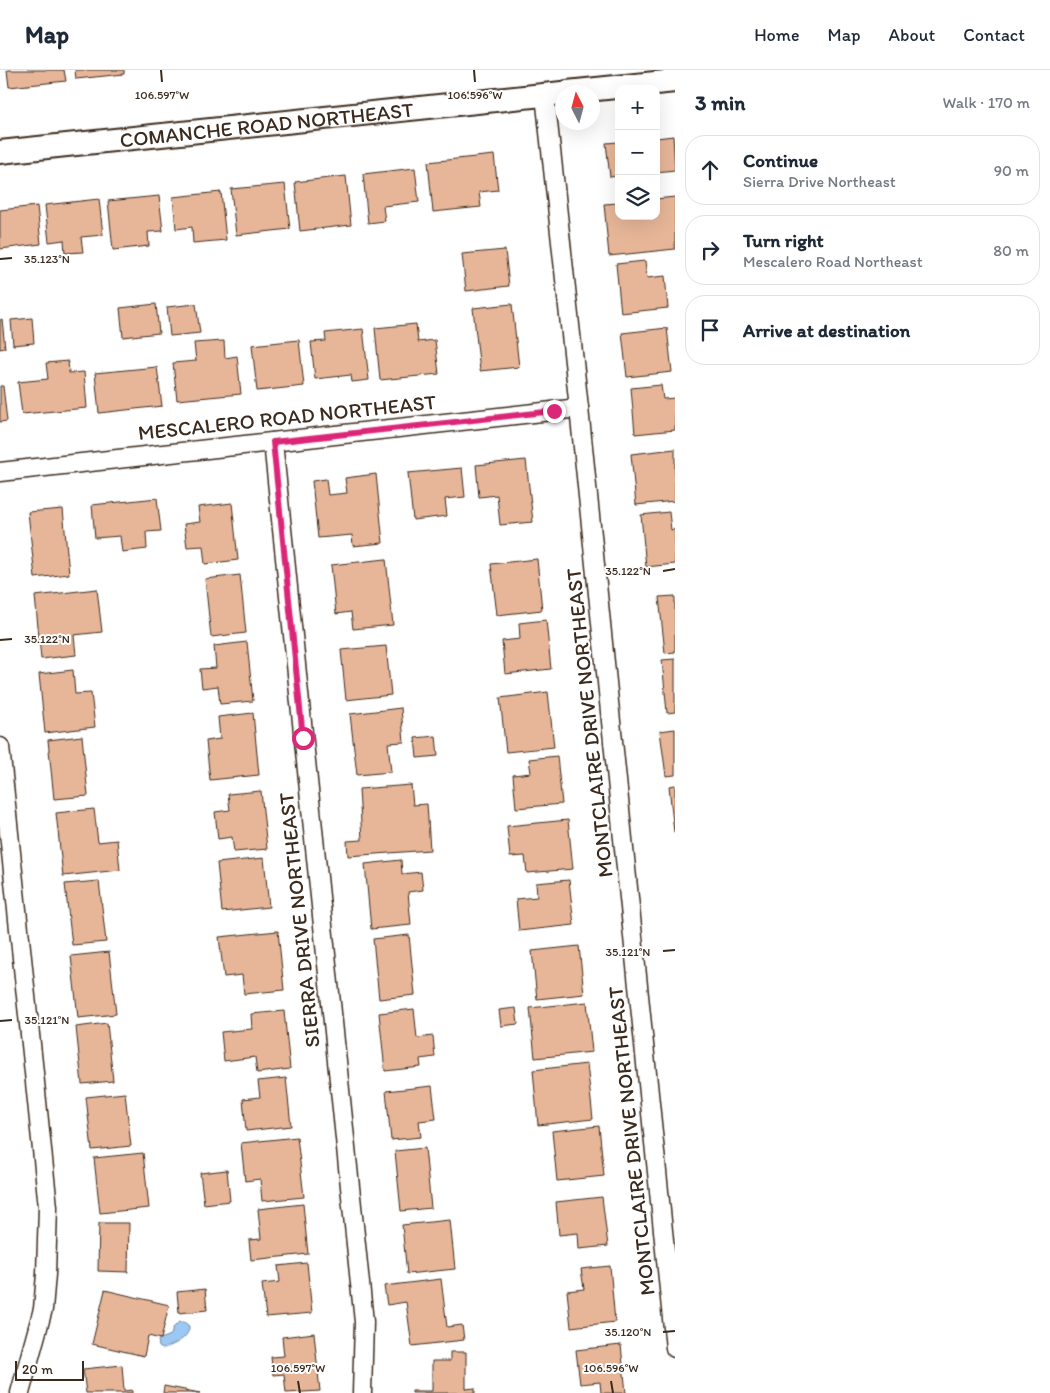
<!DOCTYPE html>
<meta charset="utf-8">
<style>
body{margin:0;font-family:Itim,sans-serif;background:#f6f6f7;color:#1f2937}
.controls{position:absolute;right:15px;top:15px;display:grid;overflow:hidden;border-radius:10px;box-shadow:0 5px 20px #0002}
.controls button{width:45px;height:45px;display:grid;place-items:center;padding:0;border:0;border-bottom:1px solid #e0e1e3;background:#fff;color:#1f2937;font:25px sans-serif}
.compass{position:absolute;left:555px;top:15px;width:45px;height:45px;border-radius:50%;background:#fff;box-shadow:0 5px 20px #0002;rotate:354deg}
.scale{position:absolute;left:15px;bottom:12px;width:69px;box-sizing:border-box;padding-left:5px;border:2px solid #3b2a1e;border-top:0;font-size:14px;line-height:18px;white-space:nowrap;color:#3b2a1e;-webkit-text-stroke:4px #fff;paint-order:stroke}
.stop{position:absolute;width:15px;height:15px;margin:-11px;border:4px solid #db2777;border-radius:50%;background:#fff}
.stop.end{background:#db2777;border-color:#fff;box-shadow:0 1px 5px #0008}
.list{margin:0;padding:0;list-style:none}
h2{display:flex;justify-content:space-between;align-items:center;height:65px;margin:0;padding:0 20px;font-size:21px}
h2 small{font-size:16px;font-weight:400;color:#747a83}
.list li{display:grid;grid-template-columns:32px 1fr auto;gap:15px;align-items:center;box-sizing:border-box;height:70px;margin:0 10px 10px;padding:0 10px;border:1px solid #e0e1e3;border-radius:20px}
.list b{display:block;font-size:19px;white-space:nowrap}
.list p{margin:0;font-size:16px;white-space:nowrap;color:#747a83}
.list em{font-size:16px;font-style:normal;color:#747a83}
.icon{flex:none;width:28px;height:28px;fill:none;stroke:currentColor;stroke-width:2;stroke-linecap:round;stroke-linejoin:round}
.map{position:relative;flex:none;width:675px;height:1323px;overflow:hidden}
header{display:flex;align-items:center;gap:30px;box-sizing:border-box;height:70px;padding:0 25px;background:#fff;border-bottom:1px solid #e0e1e3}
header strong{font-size:24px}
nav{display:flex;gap:28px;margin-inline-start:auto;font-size:18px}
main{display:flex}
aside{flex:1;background:#fff}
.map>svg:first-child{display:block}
.water{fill:#9bc8f5;stroke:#75899f}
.building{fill:#e7b698;stroke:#3b2a1e}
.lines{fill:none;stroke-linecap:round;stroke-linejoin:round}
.minor-casing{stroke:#3b2a1e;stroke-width:21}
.tertiary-casing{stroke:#3b2a1e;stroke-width:26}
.minor{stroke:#fff;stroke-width:18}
.tertiary{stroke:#fff;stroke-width:22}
.route{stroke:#db2777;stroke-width:6}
.ticks{fill:none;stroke:#3b2a1e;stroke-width:2}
.labels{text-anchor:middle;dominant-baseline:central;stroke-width:4;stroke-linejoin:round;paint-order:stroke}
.street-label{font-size:21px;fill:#3b2a1e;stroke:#fff}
.ticks-label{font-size:12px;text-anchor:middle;fill:#3b2a1e;stroke:#fff;stroke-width:4;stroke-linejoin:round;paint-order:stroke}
</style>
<header>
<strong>Map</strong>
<nav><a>Home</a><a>Map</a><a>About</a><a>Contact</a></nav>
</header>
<main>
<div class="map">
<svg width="675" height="1323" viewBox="0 0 675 1323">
<rect width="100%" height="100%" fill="#fff"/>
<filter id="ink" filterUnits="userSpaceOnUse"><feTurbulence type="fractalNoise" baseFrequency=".02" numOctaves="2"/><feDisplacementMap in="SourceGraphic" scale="10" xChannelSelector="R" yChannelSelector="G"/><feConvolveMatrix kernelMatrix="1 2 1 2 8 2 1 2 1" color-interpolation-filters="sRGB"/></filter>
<g filter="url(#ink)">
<path class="water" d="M179,1252h5l5,4c1,12 -16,19 -26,23l-4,-2 -1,-7 13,-5 2,-7z"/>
<g class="building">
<polygon points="7,0 64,0 66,11 9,17"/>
<polygon points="75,0 124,0 124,4 76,9"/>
<polygon points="673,66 675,100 656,102 656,68"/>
<polygon points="619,72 619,106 610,107 606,73"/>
<polygon points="494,85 498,120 479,122 481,137 433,142 428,92"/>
<polygon points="415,98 419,132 383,136 385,151 368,153 363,104"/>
<polygon points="346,106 351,155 300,161 295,112"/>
<polygon points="285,114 290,159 236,165 231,119"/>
<polygon points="221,122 226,170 193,173 192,157 176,159 173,127"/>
<polygon points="159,126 163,161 148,162 149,176 113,180 108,131"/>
<polygon points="675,127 675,179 609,186 604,134 619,133 619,146 656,146 656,129"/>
<polygon points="99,129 103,165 81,167 83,182 65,183 64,170 49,172 45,135"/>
<polygon points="37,136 41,174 0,179 0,140"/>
<polygon points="505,180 509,216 466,221 462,184"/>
<polygon points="645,191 647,208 665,206 668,238 621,243 616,194"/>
<polygon points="156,234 159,263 123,267 120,238"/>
<polygon points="196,234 200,263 170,266 167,237"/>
<polygon points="512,234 519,297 480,301 473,238"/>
<polygon points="32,248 34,273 13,275 11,250"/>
<polygon points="2,249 5,278 0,279 0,250"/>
<polygon points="416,254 418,272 435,270 439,304 380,310 375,258"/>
<polygon points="667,258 672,302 627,307 622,263"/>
<polygon points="363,259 369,310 352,312 351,305 315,309 311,272 326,271 325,263"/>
<polygon points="299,270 304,316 257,321 252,275"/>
<polygon points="224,271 225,288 237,286 241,324 177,330 173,293 196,291 194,273"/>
<polygon points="68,291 69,303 84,302 87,338 22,344 18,312 48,309 46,293"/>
<polygon points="157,297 162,336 99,343 95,303"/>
<polygon points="661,315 663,329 675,328 675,360 635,364 631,318"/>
<polygon points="0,316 3,316 7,351 0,352"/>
<polygon points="675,379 675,431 636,435 631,384"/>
<polygon points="526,390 533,452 500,455 497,425 479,427 476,395"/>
<polygon points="462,398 465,427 445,429 447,446 413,450 408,403"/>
<polygon points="376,404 383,473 353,476 352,465 318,468 312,411 326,409 328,425 347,423 345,408"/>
<polygon points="157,428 161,461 146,462 147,479 122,482 120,466 95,468 92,435"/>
<polygon points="232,433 238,490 205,494 203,476 187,477 184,454 200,452 198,437"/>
<polygon points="63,439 69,504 35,508 28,442"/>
<polygon points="669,442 671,460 675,459 675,494 646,497 641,445"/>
<polygon points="386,489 393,555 353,559 351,542 336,544 331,495"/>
<polygon points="537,489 542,540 497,545 491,494"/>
<polygon points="240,505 246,563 211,567 205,509"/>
<polygon points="97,519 102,562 74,565 76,585 41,589 35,526"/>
<polygon points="675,526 675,582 665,583 659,527"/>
<polygon points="546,550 551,599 505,604 502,571 520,569 519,553"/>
<polygon points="247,572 253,631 220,634 218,616 202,618 200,599 216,598 214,576"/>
<polygon points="386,576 391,625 346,630 341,580"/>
<polygon points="675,589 675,642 667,643 662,590"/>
<polygon points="73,600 75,624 91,623 95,657 45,663 39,604"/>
<polygon points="548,622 554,677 506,682 500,628"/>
<polygon points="401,638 404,672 388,673 391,702 357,705 350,644"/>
<polygon points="253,643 259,705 210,710 206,671 220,669 218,647"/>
<polygon points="675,659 675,705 666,706 660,661"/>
<polygon points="82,666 88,726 54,729 48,670"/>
<polygon points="436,666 438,686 417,688 415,668"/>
<polygon points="557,686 562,734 516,738 513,705 531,703 529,689"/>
<polygon points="411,715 413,735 427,734 430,780 348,786 347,771 362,770 359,719"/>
<polygon points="675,715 675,762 674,762 669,716"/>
<polygon points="261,721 267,779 234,782 232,767 218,769 215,742 230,740 228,724"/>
<polygon points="94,739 98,772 117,770 120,800 63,806 56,743"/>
<polygon points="568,750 573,799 527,803 525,786 510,787 507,756"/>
<polygon points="264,788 269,837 222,842 217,793"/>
<polygon points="401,790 402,804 421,802 423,820 408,822 411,855 371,859 365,794"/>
<polygon points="569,810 574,855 519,861 516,829 537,827 536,813"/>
<polygon points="99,811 106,872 72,875 65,814"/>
<polygon points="278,861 284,920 244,924 242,905 224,907 219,867"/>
<polygon points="409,865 415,925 379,929 373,869"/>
<polygon points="579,876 584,924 537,929 532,881"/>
<polygon points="109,882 116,944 78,948 71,886"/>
<polygon points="587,932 592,982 535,988 530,938"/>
<polygon points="516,938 518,954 501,956 499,940"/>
<polygon points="414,939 417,968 433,966 435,987 420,989 421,997 385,1001 379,943"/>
<polygon points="284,941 290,999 257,1003 255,987 224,991 221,962 252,959 251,944"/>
<polygon points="107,953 113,1011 82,1014 76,957"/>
<polygon points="587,994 593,1049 538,1055 533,1000"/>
<polygon points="286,1008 291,1056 246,1061 243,1029 260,1027 258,1011"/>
<polygon points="432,1016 436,1049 419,1051 421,1067 391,1070 386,1021"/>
<polygon points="125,1023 131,1076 92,1080 86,1027"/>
<polygon points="599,1056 604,1106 557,1111 552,1061"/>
<polygon points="297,1067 304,1127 262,1131 260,1109 245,1111 241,1073"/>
<polygon points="425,1078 431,1138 401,1141 395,1081"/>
<polygon points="143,1083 149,1138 100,1143 94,1088"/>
<polygon points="227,1100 230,1131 204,1134 200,1103"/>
<polygon points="602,1127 608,1176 579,1179 578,1163 559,1165 556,1132"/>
<polygon points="303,1134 308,1184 251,1190 249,1170 261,1169 258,1139"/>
<polygon points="450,1150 455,1199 407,1204 402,1155"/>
<polygon points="99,1153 129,1153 128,1202 98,1201"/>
<polygon points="307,1193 312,1243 266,1247 262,1214 280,1212 278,1196"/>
<polygon points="610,1196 615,1252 571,1257 567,1221 584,1219 581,1199"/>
<polygon points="441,1209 447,1257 462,1255 464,1270 412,1276 406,1232 387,1235 384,1216"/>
<polygon points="205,1219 207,1240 179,1243 177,1222"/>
<polygon points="105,1220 169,1235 161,1269 148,1266 144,1286 92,1274"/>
<polygon points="314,1263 320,1321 286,1323 284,1304 273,1305 271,1287 284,1286 282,1267"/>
<polygon points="621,1275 626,1323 601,1323 600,1312 580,1314 576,1280"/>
<polygon points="450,1282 466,1282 466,1319 475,1318 475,1323 412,1323 412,1321 432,1321 432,1291 450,1291"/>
<polygon points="122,1295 124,1321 132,1320 132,1323 86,1323 83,1299"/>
<polygon points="164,1316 200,1323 163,1323"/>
</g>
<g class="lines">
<defs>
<g id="minor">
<polyline points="545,25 579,338 675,1278"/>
<polyline points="273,372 364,1252 362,1323"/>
<polyline points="0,402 579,338"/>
<polyline points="0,677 48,1137 46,1204 43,1239 20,1323"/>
</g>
<g id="tertiary">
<polyline points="567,22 675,11"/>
<path id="s1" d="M0,82l562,-59"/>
</g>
</defs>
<use href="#minor" class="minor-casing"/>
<use href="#tertiary" class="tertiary-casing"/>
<use href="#minor" class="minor"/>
<use href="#tertiary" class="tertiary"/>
</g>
</g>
<g class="lines" filter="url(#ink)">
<polyline class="route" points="303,668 273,372 554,341"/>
</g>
<path class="ticks" d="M161,0l1,12M474,0l1,12M0,189l12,-1M663,501l12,-2M0,570l12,-1M663,881l12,-1M0,951l12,-1M663,1262l12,-1M298,1311l2,12M611,1311l2,12"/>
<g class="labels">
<g class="street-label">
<text stroke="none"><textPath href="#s1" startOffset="268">COMANCHE ROAD NORTHEAST</textPath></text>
<text transform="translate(287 347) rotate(-6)">MESCALERO ROAD NORTHEAST</text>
<text transform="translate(589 653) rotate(-96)">MONTCLAIRE DRIVE NORTHEAST</text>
<text transform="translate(299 850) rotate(-96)">SIERRA DRIVE NORTHEAST</text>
<text transform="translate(631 1071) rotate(-96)">MONTCLAIRE DRIVE NORTHEAST</text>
</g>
</g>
<g class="ticks-label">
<text x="162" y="29">106.597°W</text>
<text x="475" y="29">106.596°W</text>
<text x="47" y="193">35.123°N</text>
<text x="628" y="505">35.122°N</text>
<text x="47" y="573">35.122°N</text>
<text x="628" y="886">35.121°N</text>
<text x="47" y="954">35.121°N</text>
<text x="628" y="1266">35.120°N</text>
<text x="298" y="1302">106.597°W</text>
<text x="611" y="1302">106.596°W</text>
</g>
</svg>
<div class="controls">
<button>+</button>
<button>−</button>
<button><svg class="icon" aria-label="layers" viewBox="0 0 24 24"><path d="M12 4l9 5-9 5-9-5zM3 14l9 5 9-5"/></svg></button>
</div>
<svg class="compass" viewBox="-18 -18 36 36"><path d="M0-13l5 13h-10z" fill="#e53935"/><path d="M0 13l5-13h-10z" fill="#747a83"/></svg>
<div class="scale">20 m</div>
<div class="stop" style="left:303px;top:668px"></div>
<div class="stop end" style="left:554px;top:341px"></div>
</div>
<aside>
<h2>3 min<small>Walk · 170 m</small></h2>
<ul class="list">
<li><svg class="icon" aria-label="ahead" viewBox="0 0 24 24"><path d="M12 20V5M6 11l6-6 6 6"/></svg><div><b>Continue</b><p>Sierra Drive Northeast</p></div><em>90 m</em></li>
<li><svg class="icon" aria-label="right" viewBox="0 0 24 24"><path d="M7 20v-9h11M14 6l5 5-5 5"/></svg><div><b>Turn right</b><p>Mescalero Road Northeast</p></div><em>80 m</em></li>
<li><svg class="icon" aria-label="arrive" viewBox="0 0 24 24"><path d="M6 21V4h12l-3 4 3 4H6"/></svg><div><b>Arrive at destination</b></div></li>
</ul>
</aside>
</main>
